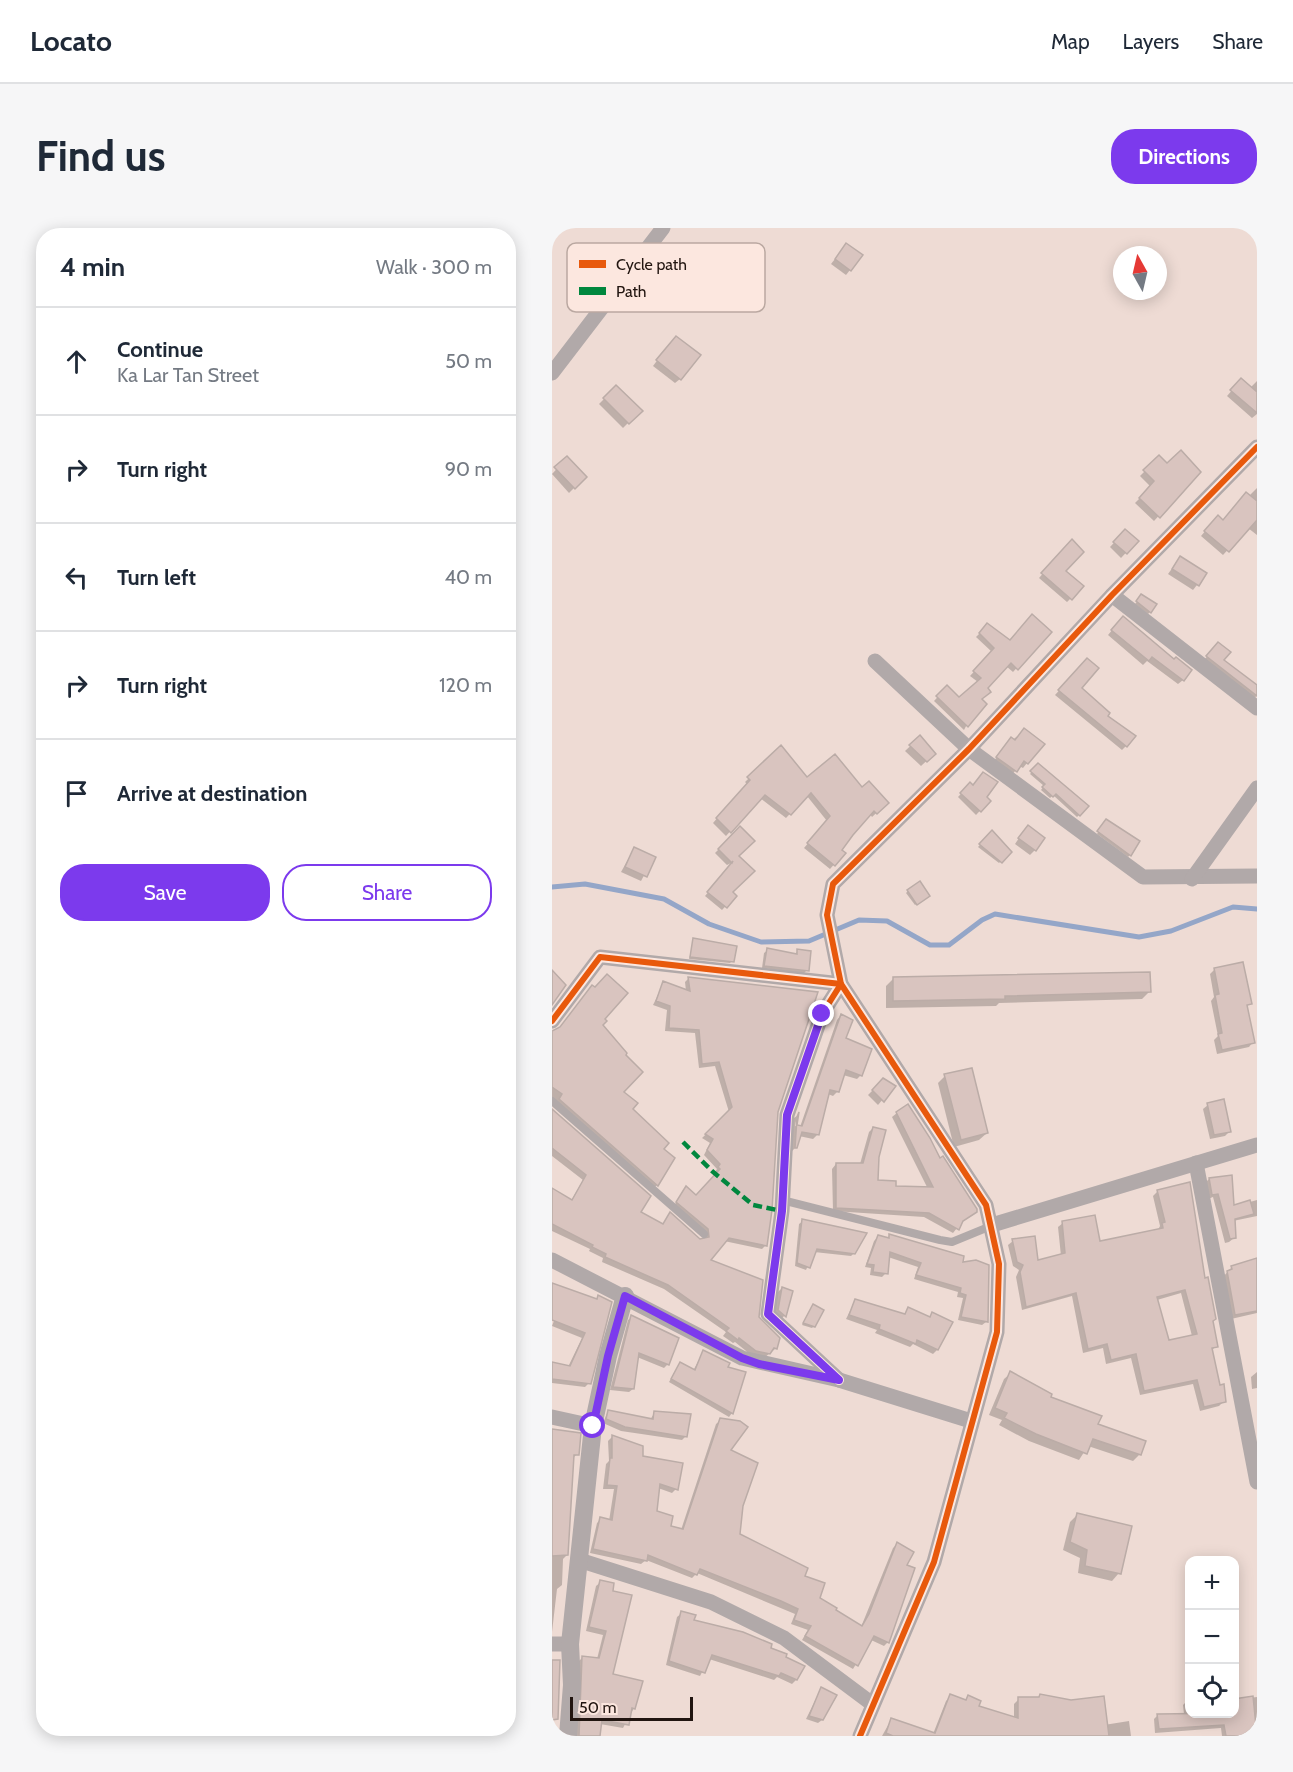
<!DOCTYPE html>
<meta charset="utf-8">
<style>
body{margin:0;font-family:Cabin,sans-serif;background:#f6f6f7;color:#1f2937}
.controls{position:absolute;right:18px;bottom:18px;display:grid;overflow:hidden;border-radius:12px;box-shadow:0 3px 15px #0003}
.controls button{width:54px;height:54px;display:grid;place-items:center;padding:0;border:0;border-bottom:2px solid #e0e1e3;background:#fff;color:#1f2937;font:30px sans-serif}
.compass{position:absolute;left:561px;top:18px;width:54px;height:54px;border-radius:50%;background:#fff;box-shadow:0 3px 15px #0003;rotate:352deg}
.scale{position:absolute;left:18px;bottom:15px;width:123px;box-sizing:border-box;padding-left:6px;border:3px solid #211510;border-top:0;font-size:16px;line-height:21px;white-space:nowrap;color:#211510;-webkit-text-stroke:4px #fce7df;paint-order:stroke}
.stop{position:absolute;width:18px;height:18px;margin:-14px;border:4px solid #7c3aed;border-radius:50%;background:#fff}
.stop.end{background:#7c3aed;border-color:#fff;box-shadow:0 2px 6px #0008}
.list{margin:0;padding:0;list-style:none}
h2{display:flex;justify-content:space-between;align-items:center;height:78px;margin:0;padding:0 24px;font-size:26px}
h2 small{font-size:20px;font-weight:400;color:#747a83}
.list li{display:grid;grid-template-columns:39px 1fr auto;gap:18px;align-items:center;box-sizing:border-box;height:108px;padding:0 24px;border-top:2px solid #e0e1e3}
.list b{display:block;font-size:22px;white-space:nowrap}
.list p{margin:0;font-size:20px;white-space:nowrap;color:#747a83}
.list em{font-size:20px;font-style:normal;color:#747a83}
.actions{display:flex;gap:12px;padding:18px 24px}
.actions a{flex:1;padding:14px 0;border:2px solid #7c3aed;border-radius:24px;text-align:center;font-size:21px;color:#7c3aed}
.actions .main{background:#7c3aed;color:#fff}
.icon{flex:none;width:33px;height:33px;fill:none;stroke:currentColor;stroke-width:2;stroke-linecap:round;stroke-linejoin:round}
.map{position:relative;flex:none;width:705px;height:1508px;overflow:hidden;border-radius:24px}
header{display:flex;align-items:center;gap:36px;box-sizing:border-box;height:84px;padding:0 30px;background:#fff;border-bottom:2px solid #e0e1e3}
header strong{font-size:28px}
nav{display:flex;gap:33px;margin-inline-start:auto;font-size:21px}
.intro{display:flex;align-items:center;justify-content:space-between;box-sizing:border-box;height:144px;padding:0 36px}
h1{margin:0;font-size:42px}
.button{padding:15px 27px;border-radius:24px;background:#7c3aed;color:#fff;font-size:21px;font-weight:700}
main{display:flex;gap:36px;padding:0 36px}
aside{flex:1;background:#fff;border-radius:24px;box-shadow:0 3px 15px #0003}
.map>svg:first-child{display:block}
.shadow{fill:#0003;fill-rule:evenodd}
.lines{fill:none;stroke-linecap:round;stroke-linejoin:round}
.stream{stroke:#94a6c8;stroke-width:5}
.building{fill:#d9c4bf;stroke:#bbaca7;stroke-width:1.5;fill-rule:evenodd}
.service{stroke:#b1a9a9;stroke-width:8}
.minor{stroke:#b1a9a9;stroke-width:15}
.tertiary{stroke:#b1a9a9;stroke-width:18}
.quiet{stroke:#00873e;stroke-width:4.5;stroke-dasharray:9 4.5;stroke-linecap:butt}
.cycleway-casing{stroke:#fce7df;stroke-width:10}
.cycleway{stroke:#e8590c;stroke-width:6}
.route{stroke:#7c3aed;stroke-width:8}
.key{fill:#fce7df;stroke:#baa8a1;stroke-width:1.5}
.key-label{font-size:16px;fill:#211510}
</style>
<header>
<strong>Locato</strong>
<nav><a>Map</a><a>Layers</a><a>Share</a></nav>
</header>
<div class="intro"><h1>Find us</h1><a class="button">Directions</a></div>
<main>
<aside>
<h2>4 min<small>Walk · 300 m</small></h2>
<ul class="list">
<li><svg class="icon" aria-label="ahead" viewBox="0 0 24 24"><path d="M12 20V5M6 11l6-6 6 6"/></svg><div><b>Continue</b><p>Ka Lar Tan Street</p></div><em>50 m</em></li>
<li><svg class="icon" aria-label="right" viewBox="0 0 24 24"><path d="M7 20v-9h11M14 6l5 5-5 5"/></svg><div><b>Turn right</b></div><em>90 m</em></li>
<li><svg class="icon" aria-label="left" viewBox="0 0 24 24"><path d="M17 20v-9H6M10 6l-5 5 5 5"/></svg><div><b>Turn left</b></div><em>40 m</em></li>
<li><svg class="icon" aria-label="right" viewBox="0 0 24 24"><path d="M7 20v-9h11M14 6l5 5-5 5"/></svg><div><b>Turn right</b></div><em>120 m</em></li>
<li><svg class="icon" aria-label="arrive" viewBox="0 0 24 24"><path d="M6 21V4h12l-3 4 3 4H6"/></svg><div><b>Arrive at destination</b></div></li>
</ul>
<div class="actions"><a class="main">Save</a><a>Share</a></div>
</aside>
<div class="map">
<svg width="705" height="1508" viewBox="0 0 705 1508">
<rect width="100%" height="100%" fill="#eedbd4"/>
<g class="shadow">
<polygon points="290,22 298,42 294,47 279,36"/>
<polygon points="119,114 128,151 123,155 101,138"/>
<polygon points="689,152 698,160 705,153 705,186 700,190 675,168"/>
<polygon points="64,159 88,183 71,200 47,176"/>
<polygon points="607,229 615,237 647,244 602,293 583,275 599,259 588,248"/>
<polygon points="15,230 33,249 17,265 0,246"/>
<polygon points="705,260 705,307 696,300 671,327 649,308 661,294 671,294"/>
<polygon points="573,303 585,313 569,330 558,319"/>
<polygon points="520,313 512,343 530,359 515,374 487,350"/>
<polygon points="624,335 645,357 641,362 616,346"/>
<polygon points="588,370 598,384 596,386 583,376"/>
<polygon points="566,395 622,433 631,452 626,456 595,433 591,437 556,407"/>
<polygon points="432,401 458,414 498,404 461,444 454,438 434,460 412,502 382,473 395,459 407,471 426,454 418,448 440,424 424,409"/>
<polygon points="663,419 670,432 705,459 705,467 702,471 652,432"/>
<polygon points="535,432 528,460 554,488 574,518 570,522 503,467"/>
<polygon points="467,507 475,535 471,540 467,538 459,548 441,534 455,516"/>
<polygon points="368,509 382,526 369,538 353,523"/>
<polygon points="229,519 255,551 310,561 335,575 320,589 318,586 288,622 292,625 278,641 252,620 275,593 255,568 234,590 208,570 174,608 161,595 195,556 193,554"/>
<polygon points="486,537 535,579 525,589 501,567 498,570 489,562 492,558 478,546"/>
<polygon points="418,556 437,573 424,587 406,569"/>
<polygon points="552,595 578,627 576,629 545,606"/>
<polygon points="188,600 179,665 183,668 170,682 153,668 183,633 175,637 163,625"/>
<polygon points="440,604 458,624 447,635 426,619"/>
<polygon points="471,604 483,622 478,627 463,616"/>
<polygon points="82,621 102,629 89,653 69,644"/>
<polygon points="356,663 374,670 363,677 354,665"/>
<polygon points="142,712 180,733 178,735 137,731"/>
<polygon points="216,722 242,727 246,723 255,742 252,745 210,740 212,725"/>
<polygon points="663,741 698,775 694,780 701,814 697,819 665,826 662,812 666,808 659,773 662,769 658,746"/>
<polygon points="137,750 224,884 214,1017 210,1021 172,1013 156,1033 226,1111 223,1121 212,1130 199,1127 183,1114 181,1115 171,1108 174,1104 112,1061 50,1034 51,1030 37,1023 38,1021 0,1003 0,966 19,973 31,952 0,928 0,882 87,985 110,998 154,1014 153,1006 121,979 134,960 144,969 165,946 163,944 165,941 152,927 158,915 150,910 177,884 163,838 147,840 143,805 113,803 115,782 101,777 112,755 134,763 133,754"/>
<polygon points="341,751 597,764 590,771 447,775 444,778 334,780 334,758"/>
<polygon points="40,759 70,864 79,881 110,921 105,957 101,961 0,872 0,815 11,796"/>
<polygon points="289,787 293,811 309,847 305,851 291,847 285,864 281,868 276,866 266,906 261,911 247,908 244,919 239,924 242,890 245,888 243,898 248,899 285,792"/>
<polygon points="393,848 435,905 427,912 402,919 386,855"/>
<polygon points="331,852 342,858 326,877 316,867"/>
<polygon points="656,877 678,903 673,908 658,911 651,881"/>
<polygon points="345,885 387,932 424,983 409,995 401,1005 372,989 281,983 280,941 284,936 308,936 317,904 321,900 325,954 343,960 376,961 340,889"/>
<polygon points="657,951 680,979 705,972 705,988 681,993 682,1010 677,1014 673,1015 661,969 656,971 653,955"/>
<path d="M605,964l54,130 5,24 -5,5 13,50 -5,5 -19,5 -7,-27 -53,11 -9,-37 -25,6 -3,-16 -20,5 -11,-57 -50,14 -6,-33 3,-7 -6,-4 -5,-21 5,-4 24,21 24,-6 -3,-29 5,-4 36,20 59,-13 2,-4 -7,-30zM629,1065l11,43 -25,5 -10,-41z"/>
<polygon points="251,993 302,1025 299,1028 262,1024 254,1042 243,1038 247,996"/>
<polygon points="338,1007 411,1029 409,1035 434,1094 430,1097 406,1092 411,1070 405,1069 406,1064 362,1051 366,1039 336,1029 334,1045 330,1049 318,1047 319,1040 313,1039 322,1013 326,1009 334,1011"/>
<polygon points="705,1032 705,1085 679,1091 671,1049 680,1039"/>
<polygon points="0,1056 44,1072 47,1069 37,1155 33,1159 0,1155 0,1135 16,1139 30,1110 0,1098 5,1085 0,1083"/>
<polygon points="230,1060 239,1064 232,1088 228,1093 222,1087 225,1065"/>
<polygon points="303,1073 351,1087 357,1081 376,1090 380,1086 385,1122 381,1126 361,1116 358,1119 323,1105 325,1102 294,1091"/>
<polygon points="260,1080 262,1098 260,1100 250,1097"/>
<polygon points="80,1089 116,1136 112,1140 85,1129 81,1161 77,1164 58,1162 76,1092"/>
<polygon points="151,1124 180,1185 177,1189 117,1154 125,1140 141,1143"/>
<polygon points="705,1144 705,1160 700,1161 699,1149"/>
<polygon points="459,1145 544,1197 592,1214 587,1227 581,1233 536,1218 527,1232 477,1213 447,1197 450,1192 437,1187 452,1151"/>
<polygon points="56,1183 98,1192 103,1184 134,1208 130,1212 69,1203 51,1195"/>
<polygon points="169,1192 190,1277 186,1307 251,1349 266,1371 309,1399 341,1320 345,1316 353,1338 336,1414 332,1418 319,1412 301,1441 250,1412 256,1402 239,1396 243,1386 145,1345 140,1350 94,1332 89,1336 38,1325 45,1295 49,1291 57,1293 62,1261 51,1261 54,1236 57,1233 56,1213 60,1209 90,1229 124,1261 120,1265 106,1260 103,1284 117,1299 129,1302 164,1196"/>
<polygon points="0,1203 25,1226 21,1230 15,1327 11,1331 10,1357 5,1361 0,1404"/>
<polygon points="525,1287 567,1345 560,1353 526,1345 528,1330 511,1322 518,1294"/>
<polygon points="49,1354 60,1447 82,1480 71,1500 48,1496 47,1508 24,1508 27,1433 31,1429 45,1431 51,1407 34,1403 44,1358"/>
<polygon points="130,1385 140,1393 232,1429 244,1452 240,1456 225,1449 222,1452 157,1431 148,1448 114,1437 125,1389"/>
<polygon points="269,1461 270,1492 266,1495 254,1491"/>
<polygon points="488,1467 552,1497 577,1493 579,1508 330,1508 339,1492 381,1506 394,1473 399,1468 412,1473 416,1469 425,1479 462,1490 462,1476 467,1471 485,1471"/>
<polygon points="705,1469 705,1492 701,1493 705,1508 670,1508 669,1500 603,1505 602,1491 606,1487 632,1486 631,1477 635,1473 638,1472 638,1486 682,1486 682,1472"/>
</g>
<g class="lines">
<polyline class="stream" points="0,659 33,656 112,671 157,696 209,714 257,713 307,692 335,693 378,717 397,717 430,692 443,686 587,709 619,703 681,679 705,681"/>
</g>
<g class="building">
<polygon points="294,15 311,27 299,43 283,31"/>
<polygon points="124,108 149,127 129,152 104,132"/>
<polygon points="689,150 705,164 705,185 678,162"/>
<polygon points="64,157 91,183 77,196 51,170"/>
<polygon points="629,222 649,244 608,290 587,270 602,253 591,242 607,227 615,235"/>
<polygon points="15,228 35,249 23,261 2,239"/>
<polygon points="694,264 705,273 705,292 677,324 652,303 666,287 671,292"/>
<polygon points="573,301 587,313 575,326 561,314"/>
<polygon points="520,311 532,324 514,343 532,358 520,372 489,345"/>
<polygon points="628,328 655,345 647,358 620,341"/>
<polygon points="589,366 605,376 599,385 584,373"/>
<polygon points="480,386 500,404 466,442 459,435 436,460 439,464 430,471 435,476 416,499 384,468 395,457 407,469 429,450 421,443 442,420 427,405 435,395 458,412"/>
<polygon points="571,388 622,431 624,429 640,442 632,453 600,429 597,433 559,402"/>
<polygon points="666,414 679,424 672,432 705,457 705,468 654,428"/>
<polygon points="535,430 547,440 530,460 558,485 556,488 584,508 575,519 506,462"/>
<polygon points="472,500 493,516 476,536 472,533 465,544 444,529 459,509 463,512"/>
<polygon points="368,507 384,526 375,534 357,517"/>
<polygon points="229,517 255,549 283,526 310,559 317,553 337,575 325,586 322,583 301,607 290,622 294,625 283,638 255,615 278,588 259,565 239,587 213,567 179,605 164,590 198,552 195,549"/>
<polygon points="486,535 537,578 528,588 504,566 501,569 490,559 493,556 478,543"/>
<polygon points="431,544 446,554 435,569 439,573 429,584 408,565 418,554 421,557"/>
<polygon points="554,591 588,613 579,628 545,603"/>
<polygon points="476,597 493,610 484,623 466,610"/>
<polygon points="188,598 203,613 187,628 203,643 181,664 185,668 175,680 155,664 181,633 180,635 166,621"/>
<polygon points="440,602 460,624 450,635 427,616"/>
<polygon points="82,619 104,629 95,649 73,639"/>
<polygon points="368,653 378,668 365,677 355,662"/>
<polygon points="141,710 185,718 182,734 138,729"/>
<polygon points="215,720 245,726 245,721 259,723 257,743 212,738"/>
<polygon points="691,734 700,776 695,777 703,815 670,822 666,806 670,805 663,767 667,766 662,740"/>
<polygon points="0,742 14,757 0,777"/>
<polygon points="598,744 599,764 453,768 453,771 341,773 341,749"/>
<polygon points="55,746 76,765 53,791 55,793 51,797 75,825 74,827 91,844 72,864 86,875 81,881 117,915 112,921 123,930 106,958 7,871 10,866 0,859 0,803 8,799 40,757 43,759"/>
<polygon points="136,749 266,764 226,884 220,982 215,1018 177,1010 159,1032 211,1052 207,1089 228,1110 225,1121 222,1120 218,1126 204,1123 187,1110 186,1112 174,1103 177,1100 116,1057 53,1029 54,1026 40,1019 41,1017 0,996 0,960 20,972 34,947 0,920 0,881 99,968 89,984 111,996 118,984 148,1011 157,1009 156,1001 124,974 134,958 144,967 168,941 166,939 168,936 155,922 161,911 153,906 180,879 167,834 150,836 147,802 117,800 118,778 104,773 111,753 138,763"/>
<polygon points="289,786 301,792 294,810 320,821 310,848 294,842 287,864 278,862 267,907 250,904 245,920 243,920 245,889 247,884 245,897 250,898"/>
<polygon points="420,840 436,905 409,912 392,846"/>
<polygon points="331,850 344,858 332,874 320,862"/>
<polygon points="672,871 679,904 662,907 655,875"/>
<polygon points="356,876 378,910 388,930 391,928 425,981 425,984 411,993 407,1002 377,985 284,980 284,935 311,935 321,899 334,902 327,929 326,952 344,953 344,958 381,959 344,884"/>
<polygon points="680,947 682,977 698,972 702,986 683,991 684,1010 678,1011 666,966 660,967 657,950"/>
<path d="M638,954l15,96 3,-1 8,42 -3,2 5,26 -6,1 8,37 4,-1 2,18 -22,5 -7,-27 -53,11 -8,-37 -25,6 -4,-16 -19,5 -12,-56 -50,14 -6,-35 3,-7 -6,-3 -5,-23 23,-3 3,24 27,-7 -3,-32 33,-6 5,26 63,-13 -1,-5 3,-1 -8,-32zM633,1062l12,44 -28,6 -12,-43z"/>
<polygon points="250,991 315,1005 303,1026 265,1021 258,1040 245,1035"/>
<polygon points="337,1006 412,1028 411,1034 424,1032 437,1037 436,1094 409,1089 414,1067 408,1065 409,1060 364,1047 369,1035 338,1024 336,1046 321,1044 322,1037 315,1036 326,1007 337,1010"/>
<polygon points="705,1030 705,1083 683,1087 675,1043 680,1041 679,1038"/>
<polygon points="0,1055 45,1071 46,1067 60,1074 39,1156 0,1151 0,1134 18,1138 33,1105 0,1092"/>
<polygon points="230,1059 241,1063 234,1089 226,1082"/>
<polygon points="303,1071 353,1086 356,1079 378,1089 380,1084 401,1094 386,1122 365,1112 364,1116 327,1101 328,1097 297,1087"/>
<polygon points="261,1076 272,1082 263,1099 251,1095"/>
<polygon points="79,1087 127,1110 117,1137 87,1125 82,1161 61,1159"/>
<polygon points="151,1122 178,1135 176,1139 194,1144 181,1186 119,1151 128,1134 143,1142"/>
<polygon points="458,1143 500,1166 499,1169 550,1188 546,1196 594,1213 589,1227 541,1211 535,1226 484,1206 452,1190 455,1185 443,1180"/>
<polygon points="56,1182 101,1191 102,1183 139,1186 135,1209 73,1199 54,1191"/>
<polygon points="168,1190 188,1193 196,1199 179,1222 206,1235 191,1278 188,1306 256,1340 253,1348 273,1355 268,1370 285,1380 284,1382 310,1398 317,1386 345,1314 362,1324 355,1337 363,1340 337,1415 322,1408 306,1438 253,1408 259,1398 242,1392 246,1381 229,1373 148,1341 145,1347 96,1327 95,1333 41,1321 48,1289 60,1292 65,1258 55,1257 58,1230 60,1230 60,1207 91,1218 91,1228 131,1235 126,1262 108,1256 105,1283 121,1288 119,1298 131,1301"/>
<polygon points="0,1201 29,1205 27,1227 22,1227 16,1327 0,1328"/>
<polygon points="525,1285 580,1298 569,1346 533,1338 535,1322 518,1314"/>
<polygon points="48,1352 62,1355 61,1363 80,1367 61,1446 91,1453 83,1481 80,1480 77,1497 50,1492 48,1508 27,1508 30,1428 47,1430 54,1403 37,1399"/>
<polygon points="129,1383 144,1387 142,1392 191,1404 220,1416 219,1420 235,1426 234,1429 253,1438 245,1452 229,1445 227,1448 160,1427 153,1445 117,1433"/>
<polygon points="0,1432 8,1432 6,1491 0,1492"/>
<polygon points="269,1459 285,1467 271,1492 257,1488"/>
<polygon points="398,1466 414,1472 416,1467 429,1473 427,1478 466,1490 466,1469 487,1469 488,1466 519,1472 552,1468 557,1508 341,1508 334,1505 339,1490 383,1505"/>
<polygon points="701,1468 705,1508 674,1508 672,1497 607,1501 605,1486 682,1485 682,1471"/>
</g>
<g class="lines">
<g class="service">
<polyline points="0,873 152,1006"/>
<polyline points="230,972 388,1012 400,1014 439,998"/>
</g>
<g class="minor">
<polyline points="0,145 111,0"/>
<polyline points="560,367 705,480"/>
<polyline points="323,433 417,521 591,649 705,648"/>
<polyline points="640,651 705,560"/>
<polyline points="0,793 48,729 289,756 434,977 447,1036 445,1104 382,1334 308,1508"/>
<polyline points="644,935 705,1254"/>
<polyline points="440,997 705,917"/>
<polyline points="0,1032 190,1130 287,1152 419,1193"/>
<polyline points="287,1152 216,1086 230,983 235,887 270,786 289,756 275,687 281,656 417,521 560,367 705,219"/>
<polyline points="0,1189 41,1198"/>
<polyline points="27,1332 159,1374 232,1410 319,1475"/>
<polyline points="0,1416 18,1416"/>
</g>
<polyline class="tertiary" points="16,1508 20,1457 18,1416 41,1198 56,1128 73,1068"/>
<g class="quiet">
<polyline points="697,0 705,6"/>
<polyline points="131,914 160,943 201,977 230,983"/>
</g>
<defs>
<g id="cycleway">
<polyline points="0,793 48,729 289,756 434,977 447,1036 445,1104 382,1334 308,1508"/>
<polyline points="287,1152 216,1086 230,983 235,887 270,786 289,756 275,687 281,656 417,521 560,367 705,219"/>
</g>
</defs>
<use href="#cycleway" class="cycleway-casing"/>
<use href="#cycleway" class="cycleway"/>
</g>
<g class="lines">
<polyline class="route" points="41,1198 56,1128 73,1068 190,1130 207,1136 287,1152 216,1086 230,983 235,887 270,786"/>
</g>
<rect x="15" y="15" width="198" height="69" rx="9" class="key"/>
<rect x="27" y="32" width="27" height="8" fill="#e8590c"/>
<rect x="27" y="59" width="27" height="8" fill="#00873e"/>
<g class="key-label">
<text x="64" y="42">Cycle path</text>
<text x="64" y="69">Path</text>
</g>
</svg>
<div class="controls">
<button>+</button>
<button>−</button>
<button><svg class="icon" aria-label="locate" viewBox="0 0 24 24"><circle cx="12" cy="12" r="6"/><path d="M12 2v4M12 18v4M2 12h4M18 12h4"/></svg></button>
</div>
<svg class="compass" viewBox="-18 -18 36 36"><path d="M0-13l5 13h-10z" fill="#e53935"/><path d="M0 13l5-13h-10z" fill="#747a83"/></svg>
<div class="scale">50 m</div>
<div class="stop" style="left:41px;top:1198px"></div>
<div class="stop end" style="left:270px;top:786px"></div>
</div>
</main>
